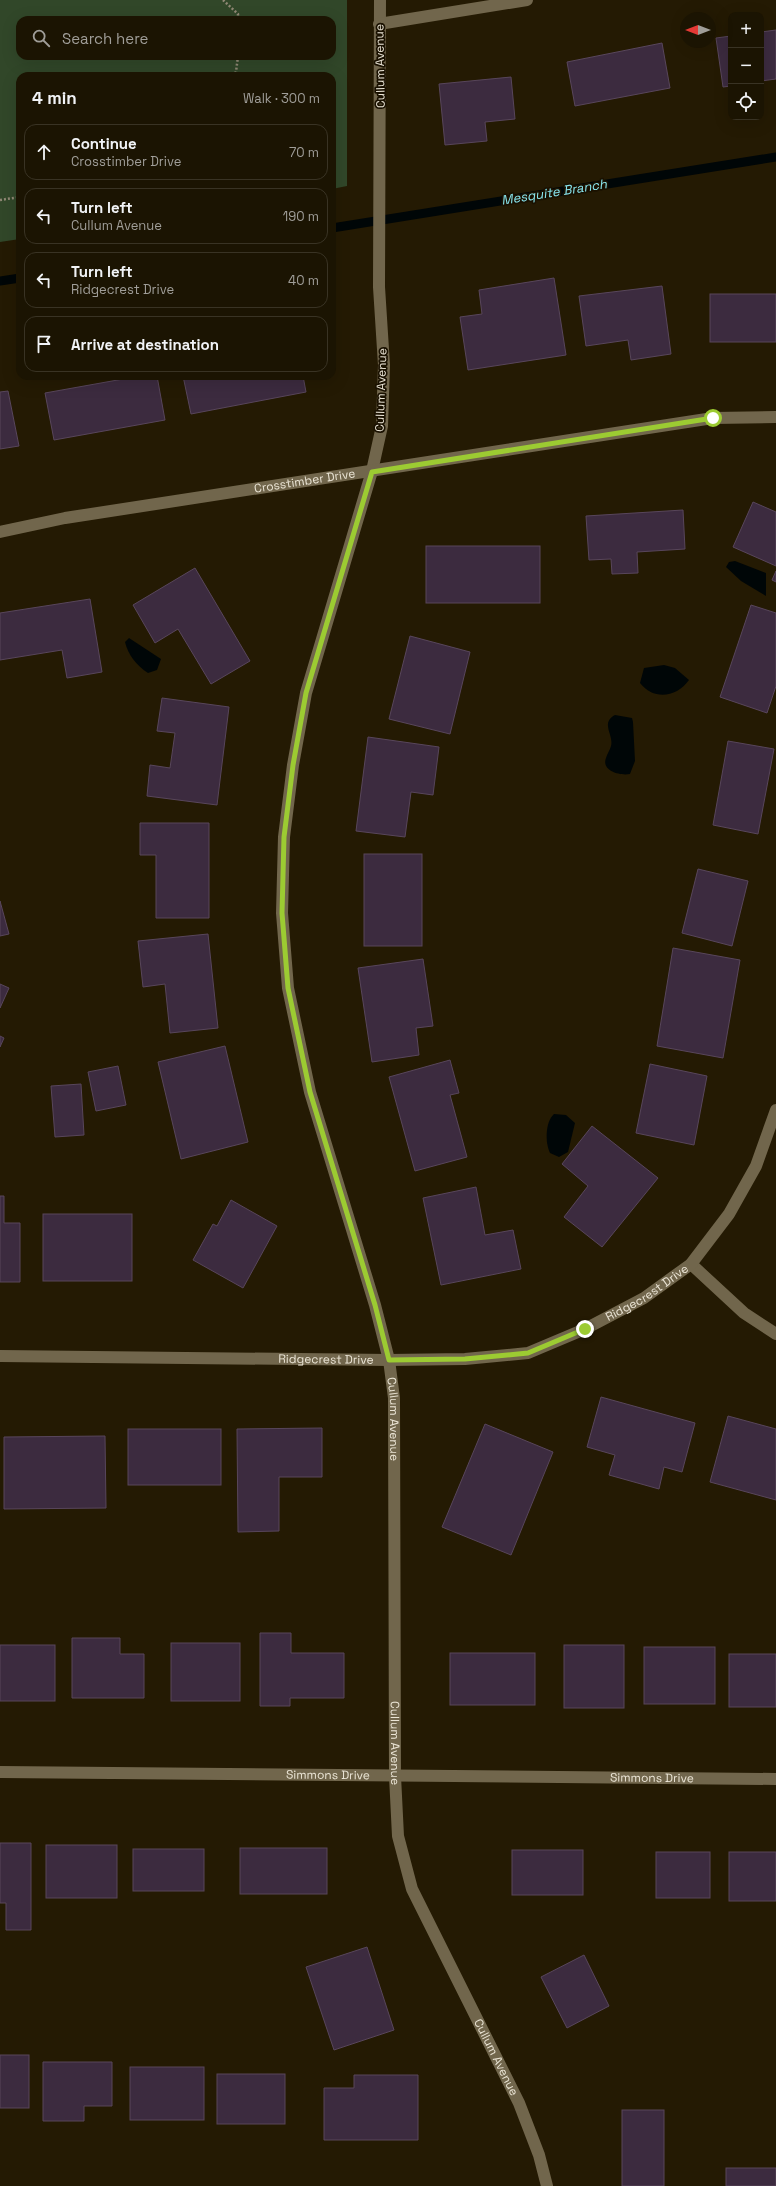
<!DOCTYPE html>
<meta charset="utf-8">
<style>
body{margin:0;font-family:"Space Grotesk",sans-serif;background:#241d0c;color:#f1f3f6}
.controls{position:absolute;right:12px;top:12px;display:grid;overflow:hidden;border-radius:8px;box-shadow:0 4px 16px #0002}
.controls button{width:36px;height:36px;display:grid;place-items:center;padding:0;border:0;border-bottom:1px solid #393324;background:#1b1402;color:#f1f3f6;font:20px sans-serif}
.compass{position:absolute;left:680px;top:12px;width:36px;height:36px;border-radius:50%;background:#1b1402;box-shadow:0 4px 16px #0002;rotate:270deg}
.stop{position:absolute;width:12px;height:12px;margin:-9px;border:3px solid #9ccb32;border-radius:50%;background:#fff}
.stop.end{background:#9ccb32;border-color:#fff;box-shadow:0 1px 4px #0008}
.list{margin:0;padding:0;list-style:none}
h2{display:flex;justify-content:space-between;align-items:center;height:52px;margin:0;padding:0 16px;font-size:17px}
h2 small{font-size:13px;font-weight:400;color:#a09e99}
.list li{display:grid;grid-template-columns:26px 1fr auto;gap:12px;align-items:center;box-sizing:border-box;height:56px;margin:0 8px 8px;padding:0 8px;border:1px solid #393324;border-radius:12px}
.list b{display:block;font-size:15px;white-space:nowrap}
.list p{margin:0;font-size:13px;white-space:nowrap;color:#a09e99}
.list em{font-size:13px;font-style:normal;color:#a09e99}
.icon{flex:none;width:22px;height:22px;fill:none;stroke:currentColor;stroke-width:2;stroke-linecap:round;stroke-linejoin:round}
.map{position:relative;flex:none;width:776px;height:2186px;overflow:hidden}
.search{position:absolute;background:#1b1402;box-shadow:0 4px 16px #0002;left:16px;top:16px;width:320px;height:44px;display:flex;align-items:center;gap:10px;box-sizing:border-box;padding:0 14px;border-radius:12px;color:#a09e99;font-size:15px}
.panel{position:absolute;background:#1b1402;box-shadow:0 4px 16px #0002;left:16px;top:72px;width:320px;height:308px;border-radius:12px}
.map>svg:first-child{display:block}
.green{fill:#314729;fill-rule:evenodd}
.water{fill:#000607}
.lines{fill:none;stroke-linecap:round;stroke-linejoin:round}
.stream{stroke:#000607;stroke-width:9}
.building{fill:#3c2b3f;stroke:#58465b}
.path{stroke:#908875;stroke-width:2.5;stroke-dasharray:2 2;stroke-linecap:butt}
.street{stroke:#71664c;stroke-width:12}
.route{stroke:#9ccb32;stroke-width:5}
.labels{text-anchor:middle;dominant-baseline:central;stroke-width:3.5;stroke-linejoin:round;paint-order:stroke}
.street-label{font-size:12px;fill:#ebe5d6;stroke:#1a1100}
.water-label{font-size:13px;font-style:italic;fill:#89e7ef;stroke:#1a1100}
</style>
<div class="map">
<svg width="776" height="2186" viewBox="0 0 776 2186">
<rect width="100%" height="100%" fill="#241a03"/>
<path class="green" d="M0,0h347v186l-15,3v-113h-312v163l-20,3zM20,20h312v36h-312z"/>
<g class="water">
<polygon points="735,561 766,573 766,596 741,581 726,567 729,562"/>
<path d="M129,638l32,21 -4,11 -9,3c-11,-7 -20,-18 -23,-31z"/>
<path d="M664,665l11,3 14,12c-12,17 -35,21 -49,3l4,-15z"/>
<path d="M615,715l17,3 1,4 2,39 -5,13c-10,2 -29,-3 -24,-16 1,-4 4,-8 5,-12 3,-11 -11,-23 4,-31z"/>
<path d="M554,1114l12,1 9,8 -7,29 -9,5 -9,-4c-5,-10 -5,-31 4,-39z"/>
</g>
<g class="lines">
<g class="stream">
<polyline points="332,228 776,157"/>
<polyline points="0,281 20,278"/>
</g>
</g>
<g class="building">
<polygon points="776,30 776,79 761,81 761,32"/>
<polygon points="731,36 731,86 723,87 716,38"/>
<polygon points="662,43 670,88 575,106 567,62"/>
<polygon points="511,77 515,119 485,122 487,141 445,145 439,84"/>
<polygon points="554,278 566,355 468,370 460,317 482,314 479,290"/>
<polygon points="662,286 671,354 631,360 628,340 586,346 579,296"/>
<rect x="710" y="294" width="66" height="48"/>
<polygon points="140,376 157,376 165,420 54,440 45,393"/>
<polygon points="183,376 303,376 306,392 191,414"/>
<polygon points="8,391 19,446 0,449 0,392"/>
<polygon points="753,502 776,512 776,566 733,547"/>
<polygon points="683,510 685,549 637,552 638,573 612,574 611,559 589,560 586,516"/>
<rect x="426" y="546" width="114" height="57"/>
<polygon points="195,568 250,661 211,684 178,629 155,643 133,605"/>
<polygon points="776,571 776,582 772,580"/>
<polygon points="90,599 102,672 67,678 62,650 0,660 0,613"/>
<polygon points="751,605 776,613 776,686 767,713 720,697"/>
<polygon points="410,636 470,652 450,734 389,719"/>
<polygon points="162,698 229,707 217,805 147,796 150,765 170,768 175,733 157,731"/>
<polygon points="368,737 439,747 433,795 411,792 405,837 356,831"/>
<polygon points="728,741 774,749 758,834 713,825"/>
<polygon points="140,823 209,823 209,918 156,918 156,855 140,855"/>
<rect x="364" y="854" width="58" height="92"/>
<polygon points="698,869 748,881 732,946 682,933"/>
<polygon points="0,901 9,934 0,936"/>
<polygon points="208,934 218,1028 170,1033 165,984 143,987 138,941"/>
<polygon points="673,948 740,960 723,1058 657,1046"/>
<polygon points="423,959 433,1026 416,1028 419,1055 372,1062 358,968"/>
<polygon points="0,984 9,988 0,1008"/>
<polygon points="0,1036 4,1038 0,1047"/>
<polygon points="225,1046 248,1142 181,1159 158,1062"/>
<polygon points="450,1060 459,1093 450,1095 467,1157 415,1171 389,1077"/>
<polygon points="650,1064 707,1076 694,1145 636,1133"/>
<polygon points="118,1066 126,1105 96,1111 88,1072"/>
<polygon points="81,1084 84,1135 55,1137 51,1086"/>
<polygon points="592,1126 658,1178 602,1247 564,1217 588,1186 562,1164"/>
<polygon points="476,1187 485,1235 513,1230 521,1269 441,1285 423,1198"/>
<polygon points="0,1196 4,1196 4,1223 20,1223 20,1282 0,1282"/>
<polygon points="231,1200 277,1226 243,1288 193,1260 213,1224 217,1226"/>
<rect x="43" y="1214" width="89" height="67"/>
<polygon points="601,1397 695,1423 682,1472 664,1467 659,1489 609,1475 615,1455 587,1447"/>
<polygon points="728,1416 776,1429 776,1500 710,1482"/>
<polygon points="485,1424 553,1452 511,1555 442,1527"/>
<polygon points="322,1428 322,1477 279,1477 279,1531 238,1532 237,1429"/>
<rect x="128" y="1429" width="93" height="56"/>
<polygon points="105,1436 106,1508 4,1509 4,1437"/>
<polygon points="260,1633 291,1633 291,1653 344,1653 344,1698 290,1698 290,1706 260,1706"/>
<polygon points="72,1638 120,1638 120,1654 144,1654 144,1698 72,1698"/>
<rect x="171" y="1643" width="69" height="58"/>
<rect x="0" y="1645" width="55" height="56"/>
<rect x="564" y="1645" width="60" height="63"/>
<rect x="644" y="1647" width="71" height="57"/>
<rect x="450" y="1653" width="85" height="52"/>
<rect x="729" y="1654" width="47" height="53"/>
<polygon points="0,1843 31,1843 31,1930 6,1930 6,1903 0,1903"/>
<rect x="46" y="1845" width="71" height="53"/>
<rect x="240" y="1848" width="87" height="46"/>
<rect x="133" y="1849" width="71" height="42"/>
<rect x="512" y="1850" width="71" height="45"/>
<rect x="656" y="1852" width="54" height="46"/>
<rect x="729" y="1852" width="47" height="49"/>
<polygon points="367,1947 394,2030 334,2050 306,1967"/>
<polygon points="584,1955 609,2006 567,2028 541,1977"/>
<rect x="0" y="2055" width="29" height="53"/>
<polygon points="43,2062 112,2062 112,2106 84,2106 84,2121 43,2121"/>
<rect x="130" y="2067" width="74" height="53"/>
<rect x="217" y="2074" width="68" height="50"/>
<polygon points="354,2075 418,2075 418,2140 324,2140 324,2088 354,2088"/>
<rect x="622" y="2110" width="42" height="76"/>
<rect x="726" y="2168" width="50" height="18"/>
</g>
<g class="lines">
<g class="path">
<polyline points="223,0 238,14 238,20"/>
<polyline points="232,76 236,72 238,56"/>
<polyline points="0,200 20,197"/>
</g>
<g class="street">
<path id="s1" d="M380,0l-1,287 5,78 -2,61 -10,45 -66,222 -13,72 -9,72 -2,76 6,75 22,104 65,213 14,55 5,38 1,378 3,60 14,53 107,214 20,52 8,31"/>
<polyline points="379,24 527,0"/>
<path id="s2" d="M0,532l65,-14 648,-100 63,-1"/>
<polyline points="691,1264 744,1313 776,1334"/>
<path id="s3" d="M0,1356l389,4 76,-1 63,-6 57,-24 59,-31 47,-34 38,-50 27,-48 20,-56"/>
<path id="s4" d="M0,1772l776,7"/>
</g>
</g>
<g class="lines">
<polyline class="route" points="585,1329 528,1353 465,1359 389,1360 375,1305 310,1092 288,988 282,913 284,837 293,765 306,693 372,472 713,418"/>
</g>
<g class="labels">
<g class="street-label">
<text transform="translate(380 66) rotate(-91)">Cullum Avenue</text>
<text transform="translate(381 390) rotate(-88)">Cullum Avenue</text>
<text stroke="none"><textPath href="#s2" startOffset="309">Crosstimber Drive</textPath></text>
<text stroke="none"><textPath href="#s3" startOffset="662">Ridgecrest Drive</textPath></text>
<text stroke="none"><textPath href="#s3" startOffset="326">Ridgecrest Drive</textPath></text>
<text stroke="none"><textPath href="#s1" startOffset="1446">Cullum Avenue</textPath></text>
<text stroke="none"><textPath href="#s1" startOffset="1770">Cullum Avenue</textPath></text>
<text stroke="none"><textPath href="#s4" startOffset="328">Simmons Drive</textPath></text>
<text stroke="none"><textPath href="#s4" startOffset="652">Simmons Drive</textPath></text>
<text stroke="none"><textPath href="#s1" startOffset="2106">Cullum Avenue</textPath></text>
</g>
<g class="water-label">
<text transform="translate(554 192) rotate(-9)">Mesquite Branch</text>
</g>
</g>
</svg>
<div class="controls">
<button>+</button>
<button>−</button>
<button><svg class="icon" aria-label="locate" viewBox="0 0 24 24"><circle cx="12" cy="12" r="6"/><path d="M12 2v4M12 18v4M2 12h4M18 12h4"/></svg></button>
</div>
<svg class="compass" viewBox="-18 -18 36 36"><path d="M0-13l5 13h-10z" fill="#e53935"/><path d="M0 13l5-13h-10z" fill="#a09e99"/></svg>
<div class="stop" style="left:713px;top:418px"></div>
<div class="stop end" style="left:585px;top:1329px"></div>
<div class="search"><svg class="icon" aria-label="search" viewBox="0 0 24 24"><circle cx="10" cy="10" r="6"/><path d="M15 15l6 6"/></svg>Search here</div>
<section class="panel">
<h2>4 min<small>Walk · 300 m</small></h2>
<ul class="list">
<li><svg class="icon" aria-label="ahead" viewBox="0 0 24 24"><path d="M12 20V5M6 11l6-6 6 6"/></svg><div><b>Continue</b><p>Crosstimber Drive</p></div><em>70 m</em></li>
<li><svg class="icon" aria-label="left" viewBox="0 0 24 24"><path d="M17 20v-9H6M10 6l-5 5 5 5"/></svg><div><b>Turn left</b><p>Cullum Avenue</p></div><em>190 m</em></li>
<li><svg class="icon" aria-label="left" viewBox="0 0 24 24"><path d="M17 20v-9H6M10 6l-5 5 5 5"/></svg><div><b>Turn left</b><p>Ridgecrest Drive</p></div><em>40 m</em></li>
<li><svg class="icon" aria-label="arrive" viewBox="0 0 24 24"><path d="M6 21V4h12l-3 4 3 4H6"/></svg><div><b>Arrive at destination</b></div></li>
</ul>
</section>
</div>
